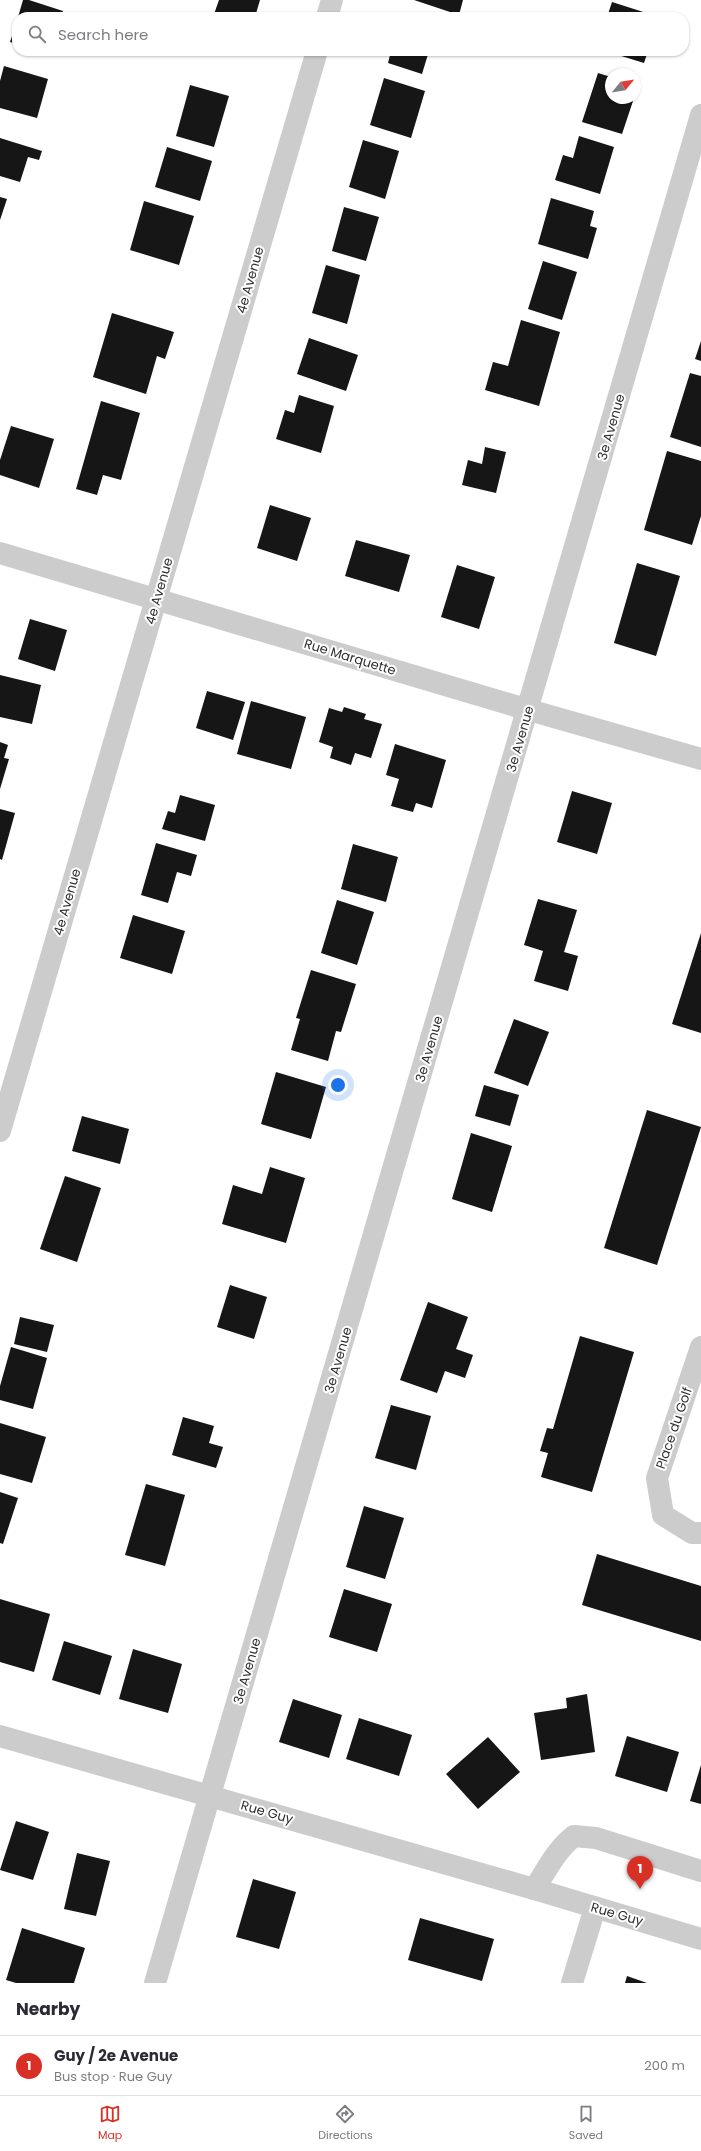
<!DOCTYPE html>
<meta charset="utf-8">
<style>
body{margin:0;font-family:Poppins,sans-serif;background:#f7f7f7;color:#2b2b33}
.compass{position:absolute;left:605px;top:68px;width:36px;height:36px;border-radius:50%;background:#fff;box-shadow:0 1px 3px #0004;rotate:60deg}
.you{position:absolute;left:338px;top:1085px;width:14px;height:14px;margin:-10px;border:3px solid #fff;border-radius:50%;background:#1a73e8;box-shadow:0 0 0 6px #1a73e833}
.badge{display:grid;place-items:center;width:26px;height:26px;border-radius:50%;background:#d93025;color:#fff;font-size:13px;font-weight:700}
.pin{position:absolute;translate:-50% -33px;filter:drop-shadow(0 1px 2px #0008)}
.pin::after{content:'';position:absolute;top:21px;width:14px;height:12px;background:inherit;clip-path:polygon(0 0,100% 0,50% 100%)}
.list{margin:0;padding:0;list-style:none}
h2{display:flex;justify-content:space-between;align-items:center;height:52px;margin:0;padding:0 16px;font-size:17px}
h2 small{font-size:13px;font-weight:400;color:#7c7c81}
.list li{display:grid;grid-template-columns:26px 1fr auto;gap:12px;align-items:center;box-sizing:border-box;height:60px;padding:0 16px;border-top:1px solid #e1e1e2}
.list b{display:block;font-size:15px;white-space:nowrap}
.list p{margin:0;font-size:13px;white-space:nowrap;color:#7c7c81}
.list em{font-size:13px;font-style:normal;color:#7c7c81}
.icon{flex:none;width:22px;height:22px;fill:none;stroke:currentColor;stroke-width:2;stroke-linecap:round;stroke-linejoin:round}
.map{position:relative;flex:none;width:701px;height:1983px;overflow:hidden}
.search{position:absolute;background:#fff;box-shadow:0 1px 3px #0004;left:12px;right:12px;top:12px;height:44px;display:flex;align-items:center;gap:10px;box-sizing:border-box;padding:0 14px;border-radius:16px;color:#7c7c81;font-size:15px}
.sheet{height:112px;background:#fff}
nav{display:flex;justify-content:space-around;align-items:center;box-sizing:border-box;height:56px;border-top:1px solid #e1e1e2;background:#fff;font-size:11px;color:#7c7c81}
nav a{display:grid;justify-items:center;gap:2px}
nav .on{color:#d93025}
.map>svg:first-child{display:block}
.building{fill:#161616}
.lines{fill:none;stroke-linecap:round;stroke-linejoin:round}
.street{stroke:#ccc;stroke-width:22}
.labels{text-anchor:middle;dominant-baseline:central;stroke-width:4;stroke-linejoin:round;paint-order:stroke}
.street-label{font-size:13px;fill:#2f2f2f;stroke:#fff}
</style>
<div class="map">
<svg width="701" height="1983" viewBox="0 0 701 1983">
<rect width="100%" height="100%" fill="#fff"/>
<g class="building">
<polygon points="23,0 29,0 63,11 61,17 18,17"/>
<polygon points="219,0 260,0 255,17 213,17"/>
<polygon points="414,0 463,0 459,15"/>
<polygon points="612,2 659,17 607,17"/>
<polygon points="17,22 17,44 10,42"/>
<polygon points="391,51 429,51 422,74 388,63"/>
<polygon points="605,51 648,51 644,63"/>
<polygon points="4,66 48,79 37,118 0,108 0,81"/>
<polygon points="598,73 611,77 611,98 634,98 622,134 582,122"/>
<polygon points="384,78 425,91 411,138 370,125"/>
<polygon points="190,85 229,96 214,147 176,136"/>
<polygon points="579,136 614,147 600,194 555,180 563,155 573,158"/>
<polygon points="0,138 42,151 39,160 28,157 20,182 0,176"/>
<polygon points="363,140 399,151 385,199 349,187"/>
<polygon points="167,147 212,161 200,201 155,187"/>
<polygon points="0,197 7,199 0,220"/>
<polygon points="551,198 594,211 590,226 597,228 588,259 538,244"/>
<polygon points="144,201 194,216 179,265 130,250"/>
<polygon points="344,207 379,217 366,261 332,251"/>
<polygon points="543,261 577,272 562,320 528,309"/>
<polygon points="326,265 360,275 347,324 312,313"/>
<polygon points="112,313 174,332 165,359 157,356 146,394 93,377"/>
<polygon points="521,320 560,332 539,406 485,390 493,362 508,366"/>
<polygon points="309,338 358,355 346,391 297,374"/>
<polygon points="701,341 701,361 695,359"/>
<polygon points="690,373 701,376 701,447 670,437"/>
<polygon points="299,395 334,406 321,453 276,439 285,410 294,413"/>
<polygon points="101,401 140,413 121,480 103,475 97,495 76,489"/>
<polygon points="11,426 54,439 39,488 0,475 0,460"/>
<polygon points="485,447 506,452 496,493 462,485 468,460 482,464"/>
<polygon points="667,451 701,461 701,516 692,545 644,530"/>
<polygon points="270,505 311,518 297,561 257,548"/>
<polygon points="356,540 410,555 399,592 345,576"/>
<polygon points="637,563 680,576 656,656 614,643"/>
<polygon points="457,565 495,577 479,629 441,617"/>
<polygon points="30,619 67,630 55,671 18,659"/>
<polygon points="0,675 41,685 32,724 0,717"/>
<polygon points="207,691 245,702 233,740 196,728"/>
<polygon points="251,701 306,717 291,769 237,754"/>
<polygon points="344,707 366,714 364,719 382,724 371,758 355,753 351,765 330,758 333,747 319,742 329,708 342,712"/>
<polygon points="0,742 8,745 4,758 9,759 0,789"/>
<polygon points="395,744 446,760 432,808 416,803 413,812 391,806 399,779 386,775"/>
<polygon points="572,791 612,803 597,854 557,842"/>
<polygon points="180,795 215,805 205,841 162,829 168,811 175,813"/>
<polygon points="0,809 15,813 2,860 0,859"/>
<polygon points="156,843 197,855 191,876 177,872 168,903 141,895"/>
<polygon points="353,844 398,857 386,902 341,889"/>
<polygon points="538,899 577,910 564,952 578,956 568,991 534,981 543,951 524,945"/>
<polygon points="337,900 374,912 357,965 321,953"/>
<polygon points="133,915 185,931 172,974 120,958"/>
<polygon points="701,933 701,1033 672,1024"/>
<polygon points="311,970 356,984 341,1032 336,1031 328,1061 291,1050 300,1019 296,1018"/>
<polygon points="514,1019 549,1032 528,1086 494,1073"/>
<polygon points="276,1072 326,1087 311,1139 261,1124"/>
<polygon points="484,1085 519,1095 510,1126 475,1116"/>
<polygon points="647,1110 701,1127 657,1265 604,1248"/>
<polygon points="82,1116 129,1129 120,1164 72,1151"/>
<polygon points="471,1133 512,1146 492,1212 452,1199"/>
<polygon points="270,1167 305,1178 286,1243 222,1224 233,1185 262,1194"/>
<polygon points="65,1176 101,1188 77,1262 40,1249"/>
<polygon points="230,1285 267,1297 254,1339 217,1327"/>
<polygon points="428,1302 468,1317 456,1349 473,1355 465,1378 445,1371 437,1393 400,1380"/>
<polygon points="20,1317 54,1325 47,1352 14,1344"/>
<polygon points="580,1336 634,1352 592,1492 541,1477 548,1453 540,1451 547,1428 553,1429"/>
<polygon points="11,1347 47,1358 33,1409 0,1400 0,1386"/>
<polygon points="391,1405 431,1416 416,1470 375,1458"/>
<polygon points="183,1417 214,1426 209,1443 223,1447 216,1468 172,1455"/>
<polygon points="0,1423 46,1437 32,1483 0,1474"/>
<polygon points="146,1484 185,1495 165,1566 125,1555"/>
<polygon points="0,1492 18,1498 3,1544 0,1543"/>
<polygon points="364,1506 404,1518 385,1579 346,1567"/>
<polygon points="597,1554 701,1586 701,1641 582,1605"/>
<polygon points="344,1589 392,1604 377,1652 329,1637"/>
<polygon points="0,1599 50,1614 34,1672 0,1662"/>
<polygon points="64,1641 112,1656 100,1695 52,1680"/>
<polygon points="133,1649 182,1664 168,1713 119,1699"/>
<polygon points="587,1694 595,1752 541,1760 534,1713 567,1708 566,1698"/>
<polygon points="293,1699 342,1715 329,1758 279,1742"/>
<polygon points="359,1718 412,1735 399,1776 346,1759"/>
<polygon points="627,1736 679,1752 667,1792 615,1776"/>
<polygon points="488,1737 520,1772 478,1809 446,1774"/>
<polygon points="701,1765 701,1804 690,1801"/>
<polygon points="16,1821 49,1832 33,1880 0,1870"/>
<polygon points="77,1853 110,1861 96,1916 64,1909"/>
<polygon points="253,1879 296,1892 279,1949 236,1937"/>
<polygon points="420,1918 494,1939 482,1981 408,1960"/>
<polygon points="22,1928 85,1948 74,1983 16,1983 6,1980"/>
<polygon points="627,1976 647,1983 625,1983"/>
</g>
<g class="lines">
<g class="street">
<polyline points="327,17 332,0"/>
<polyline points="0,553 529,710 701,759"/>
<polyline points="0,1131 317,51"/>
<polyline points="701,1347 657,1478 663,1515 692,1533 701,1533"/>
<polyline points="0,1736 534,1889 701,1939"/>
<path d="M534,1889c13,-19 22,-39 40,-53l22,2 105,33"/>
<polyline points="155,1983 701,115"/>
<polyline points="572,1983 595,1908"/>
</g>
</g>
<g class="labels">
<g class="street-label">
<text transform="translate(250 280) rotate(-74)">4e Avenue</text>
<text transform="translate(611 427) rotate(-74)">3e Avenue</text>
<text transform="translate(159 591) rotate(-74)">4e Avenue</text>
<text transform="translate(350 657) rotate(17)">Rue Marquette</text>
<text transform="translate(520 739) rotate(-74)">3e Avenue</text>
<text transform="translate(67 902) rotate(-74)">4e Avenue</text>
<text transform="translate(429 1049) rotate(-74)">3e Avenue</text>
<text transform="translate(338 1360) rotate(-74)">3e Avenue</text>
<text transform="translate(674 1428) rotate(-71)">Place du Golf</text>
<text transform="translate(247 1671) rotate(-74)">3e Avenue</text>
<text transform="translate(267 1812) rotate(16)">Rue Guy</text>
<text transform="translate(617 1914) rotate(16)">Rue Guy</text>
</g>
</g>
</svg>
<svg class="compass" viewBox="-18 -18 36 36"><path d="M0-13l5 13h-10z" fill="#e53935"/><path d="M0 13l5-13h-10z" fill="#7c7c81"/></svg>
<div class="you"></div>
<div class="pin badge" style="left:640px;top:1889px">1</div>
<div class="search"><svg class="icon" aria-label="search" viewBox="0 0 24 24"><circle cx="10" cy="10" r="6"/><path d="M15 15l6 6"/></svg>Search here</div>
</div>
<section class="sheet">
<h2>Nearby<small></small></h2>
<ul class="list">
<li><span class="badge">1</span><div><b>Guy / 2e Avenue</b><p>Bus stop · Rue Guy</p></div><em>200 m</em></li>
</ul>
</section>
<nav>
<a class="on"><svg class="icon" aria-label="map" viewBox="0 0 24 24"><path d="M3 6l6-2 6 2 6-2v14l-6 2-6-2-6 2zM9 4v14M15 6v14"/></svg>Map</a>
<a><svg class="icon" aria-label="directions" viewBox="0 0 24 24"><path d="M12 3l9 9-9 9-9-9zM9 14v-3h6M13 9l2 2-2 2"/></svg>Directions</a>
<a><svg class="icon" aria-label="saved" viewBox="0 0 24 24"><path d="M7 4h10v16l-5-4-5 4z"/></svg>Saved</a>
</nav>
